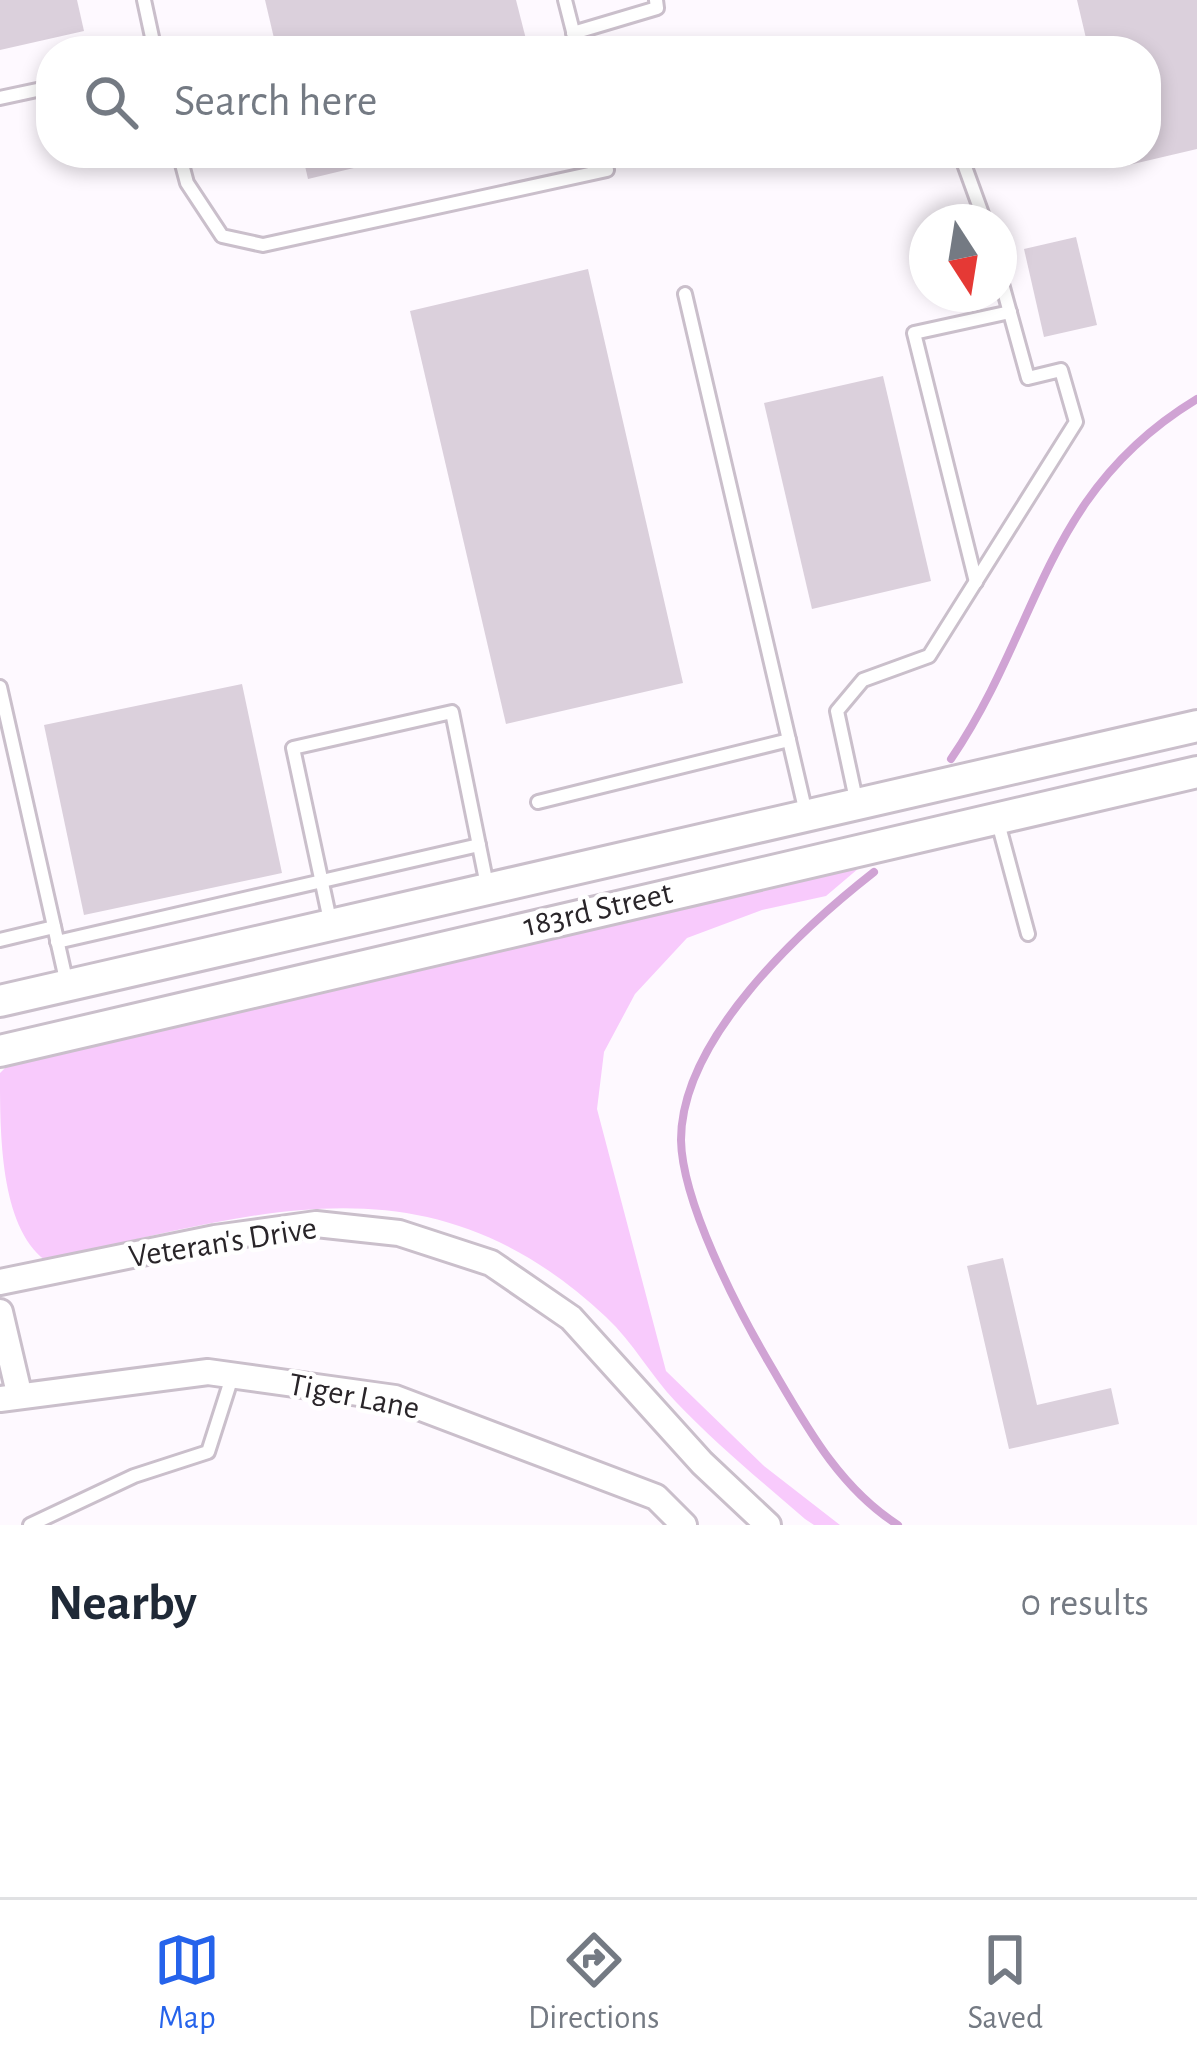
<!DOCTYPE html>
<style>
body{margin:0;font-family:"Alegreya Sans",sans-serif;background:#f6f6f7;color:#1f2937}
.compass{position:absolute;left:909px;top:204px;width:108px;height:108px;border-radius:50%;background:#fff;box-shadow:0 6px 18px #0003;rotate:168deg}
.list{margin:0;padding:0;list-style:none}
h2{display:flex;justify-content:space-between;align-items:center;height:156px;margin:0;padding:0 48px;font-size:51px}
h2 small{font-size:39px;font-weight:400;color:#747a83}
.icon{flex:none;width:66px;height:66px;fill:none;stroke:currentColor;stroke-width:2;stroke-linecap:round;stroke-linejoin:round}
.map{position:relative;flex:none;width:1197px;height:1525px;overflow:hidden}
.search{position:absolute;background:#fff;box-shadow:0 6px 18px #0003;left:36px;right:36px;top:36px;height:132px;display:flex;align-items:center;gap:30px;box-sizing:border-box;padding:0 42px;border-radius:48px;color:#747a83;font-size:45px}
.sheet{height:372px;background:#fff}
nav{display:flex;justify-content:space-around;align-items:center;box-sizing:border-box;height:168px;border-top:3px solid #e0e1e3;background:#fff;font-size:33px;color:#747a83}
nav a{display:grid;justify-items:center;gap:6px}
nav .on{color:#2563eb}
.map>svg:first-child{display:block}
.green{fill:#f8cafc}
.lines{fill:none;stroke-linecap:round;stroke-linejoin:round}
.stream{stroke:#d0a3d4;stroke-width:8}
.building{fill:#dbd0dc}
.service-casing{stroke:#cabfcb;stroke-width:18}
.minor-casing{stroke:#cabfcb;stroke-width:30}
.tertiary-casing{stroke:#cabfcb;stroke-width:36}
.service{stroke:#fff;stroke-width:12}
.minor{stroke:#fff;stroke-width:24}
.tertiary{stroke:#fff;stroke-width:30}
.labels{text-anchor:middle;dominant-baseline:central;stroke-width:9;stroke-linejoin:round;paint-order:stroke}
.street-label{font-size:33px;fill:#292529;stroke:#fff}
</style>
<div class="map">
<svg width="1197" height="1525" viewBox="0 0 1197 1525">
<rect width="100%" height="100%" fill="#fef9ff"/>
<path class="green" d="M859,868l-33,28 -64,14 -75,28 -52,56 -31,58 -7,57 69,262 98,95 76,59h-26l-9,-6c-44,-38 -89,-75 -129,-117 -25,-26 -43,-60 -70,-85 -180,-169 -350,-102 -561,-57 -45,-34 -45,-126 -45,-187l7,-7z"/>
<g class="lines">
<g class="stream">
<path d="M951,759c90,-132 92,-267 246,-360"/>
<path d="M874,872c-74,58 -193,167 -193,268 1,62 56,168 87,221 36,61 69,125 130,164"/>
</g>
</g>
<g class="building">
<polygon points="0,0 77,0 84,31 0,50"/>
<polygon points="265,0 516,0 529,51 277,51"/>
<polygon points="1077,0 1197,0 1197,149 1116,168 1113,153 1146,153 1146,51 1089,51"/>
<polygon points="302,153 407,153 408,155 308,179"/>
<polygon points="1076,237 1097,325 1044,337 1024,249"/>
<polygon points="588,269 683,683 506,724 410,311"/>
<polygon points="883,376 931,581 812,609 764,403"/>
<polygon points="242,684 282,873 84,915 44,725"/>
<polygon points="1003,1258 1037,1405 1111,1388 1119,1424 1009,1449 967,1266"/>
</g>
<g class="lines">
<defs>
<g id="service">
<polyline points="144,0 155,51"/>
<polyline points="565,0 578,51"/>
<polyline points="573,33 657,8 656,0"/>
<polyline points="0,98 51,87"/>
<polyline points="179,153 187,183 222,236 263,245 607,170 602,153"/>
<polyline points="960,153 985,222"/>
<polyline points="685,294 806,813"/>
<polyline points="976,582 914,333 1010,312"/>
<polyline points="0,687 67,984"/>
<polyline points="538,802 789,740"/>
<polyline points="857,804 837,711 863,680 929,656 1076,422 1061,370 1028,378 999,273"/>
<polyline points="997,819 1028,934"/>
<polyline points="331,925 293,748 452,712 488,890"/>
<polyline points="0,940 54,927"/>
<polyline points="57,942 479,845"/>
<polyline points="30,1525 134,1476 208,1452 232,1377"/>
</g>
<g id="minor">
<polyline points="0,1282 215,1238 316,1224 399,1233 491,1263 571,1318 702,1463 768,1525"/>
<polyline points="0,1312 19,1393"/>
<polyline points="0,1399 208,1372 395,1398 656,1497 684,1525"/>
</g>
<g id="tertiary">
<polyline points="0,1001 1197,726"/>
<polyline points="0,1051 1197,772"/>
</g>
</defs>
<use href="#service" class="service-casing"/>
<use href="#minor" class="minor-casing"/>
<use href="#tertiary" class="tertiary-casing"/>
<use href="#service" class="service"/>
<use href="#minor" class="minor"/>
<use href="#tertiary" class="tertiary"/>
</g>
<g class="labels">
<g class="street-label">
<text transform="translate(598 910) rotate(-13)">183rd Street</text>
<text transform="translate(223 1243) rotate(-9)">Veteran's Drive</text>
<text transform="translate(354 1397) rotate(11)">Tiger Lane</text>
</g>
</g>
</svg>
<svg class="compass" viewBox="-18 -18 36 36"><path d="M0-13l5 13h-10z" fill="#e53935"/><path d="M0 13l5-13h-10z" fill="#747a83"/></svg>
<div class="search"><svg class="icon" aria-label="search" viewBox="0 0 24 24"><circle cx="10" cy="10" r="6"/><path d="M15 15l6 6"/></svg>Search here</div>
</div>
<section class="sheet">
<h2>Nearby<small>0 results</small></h2>
<ul class="list">
</ul>
</section>
<nav>
<a class="on"><svg class="icon" aria-label="map" viewBox="0 0 24 24"><path d="M3 6l6-2 6 2 6-2v14l-6 2-6-2-6 2zM9 4v14M15 6v14"/></svg>Map</a>
<a><svg class="icon" aria-label="directions" viewBox="0 0 24 24"><path d="M12 3l9 9-9 9-9-9zM9 14v-3h6M13 9l2 2-2 2"/></svg>Directions</a>
<a><svg class="icon" aria-label="saved" viewBox="0 0 24 24"><path d="M7 4h10v16l-5-4-5 4z"/></svg>Saved</a>
</nav>
